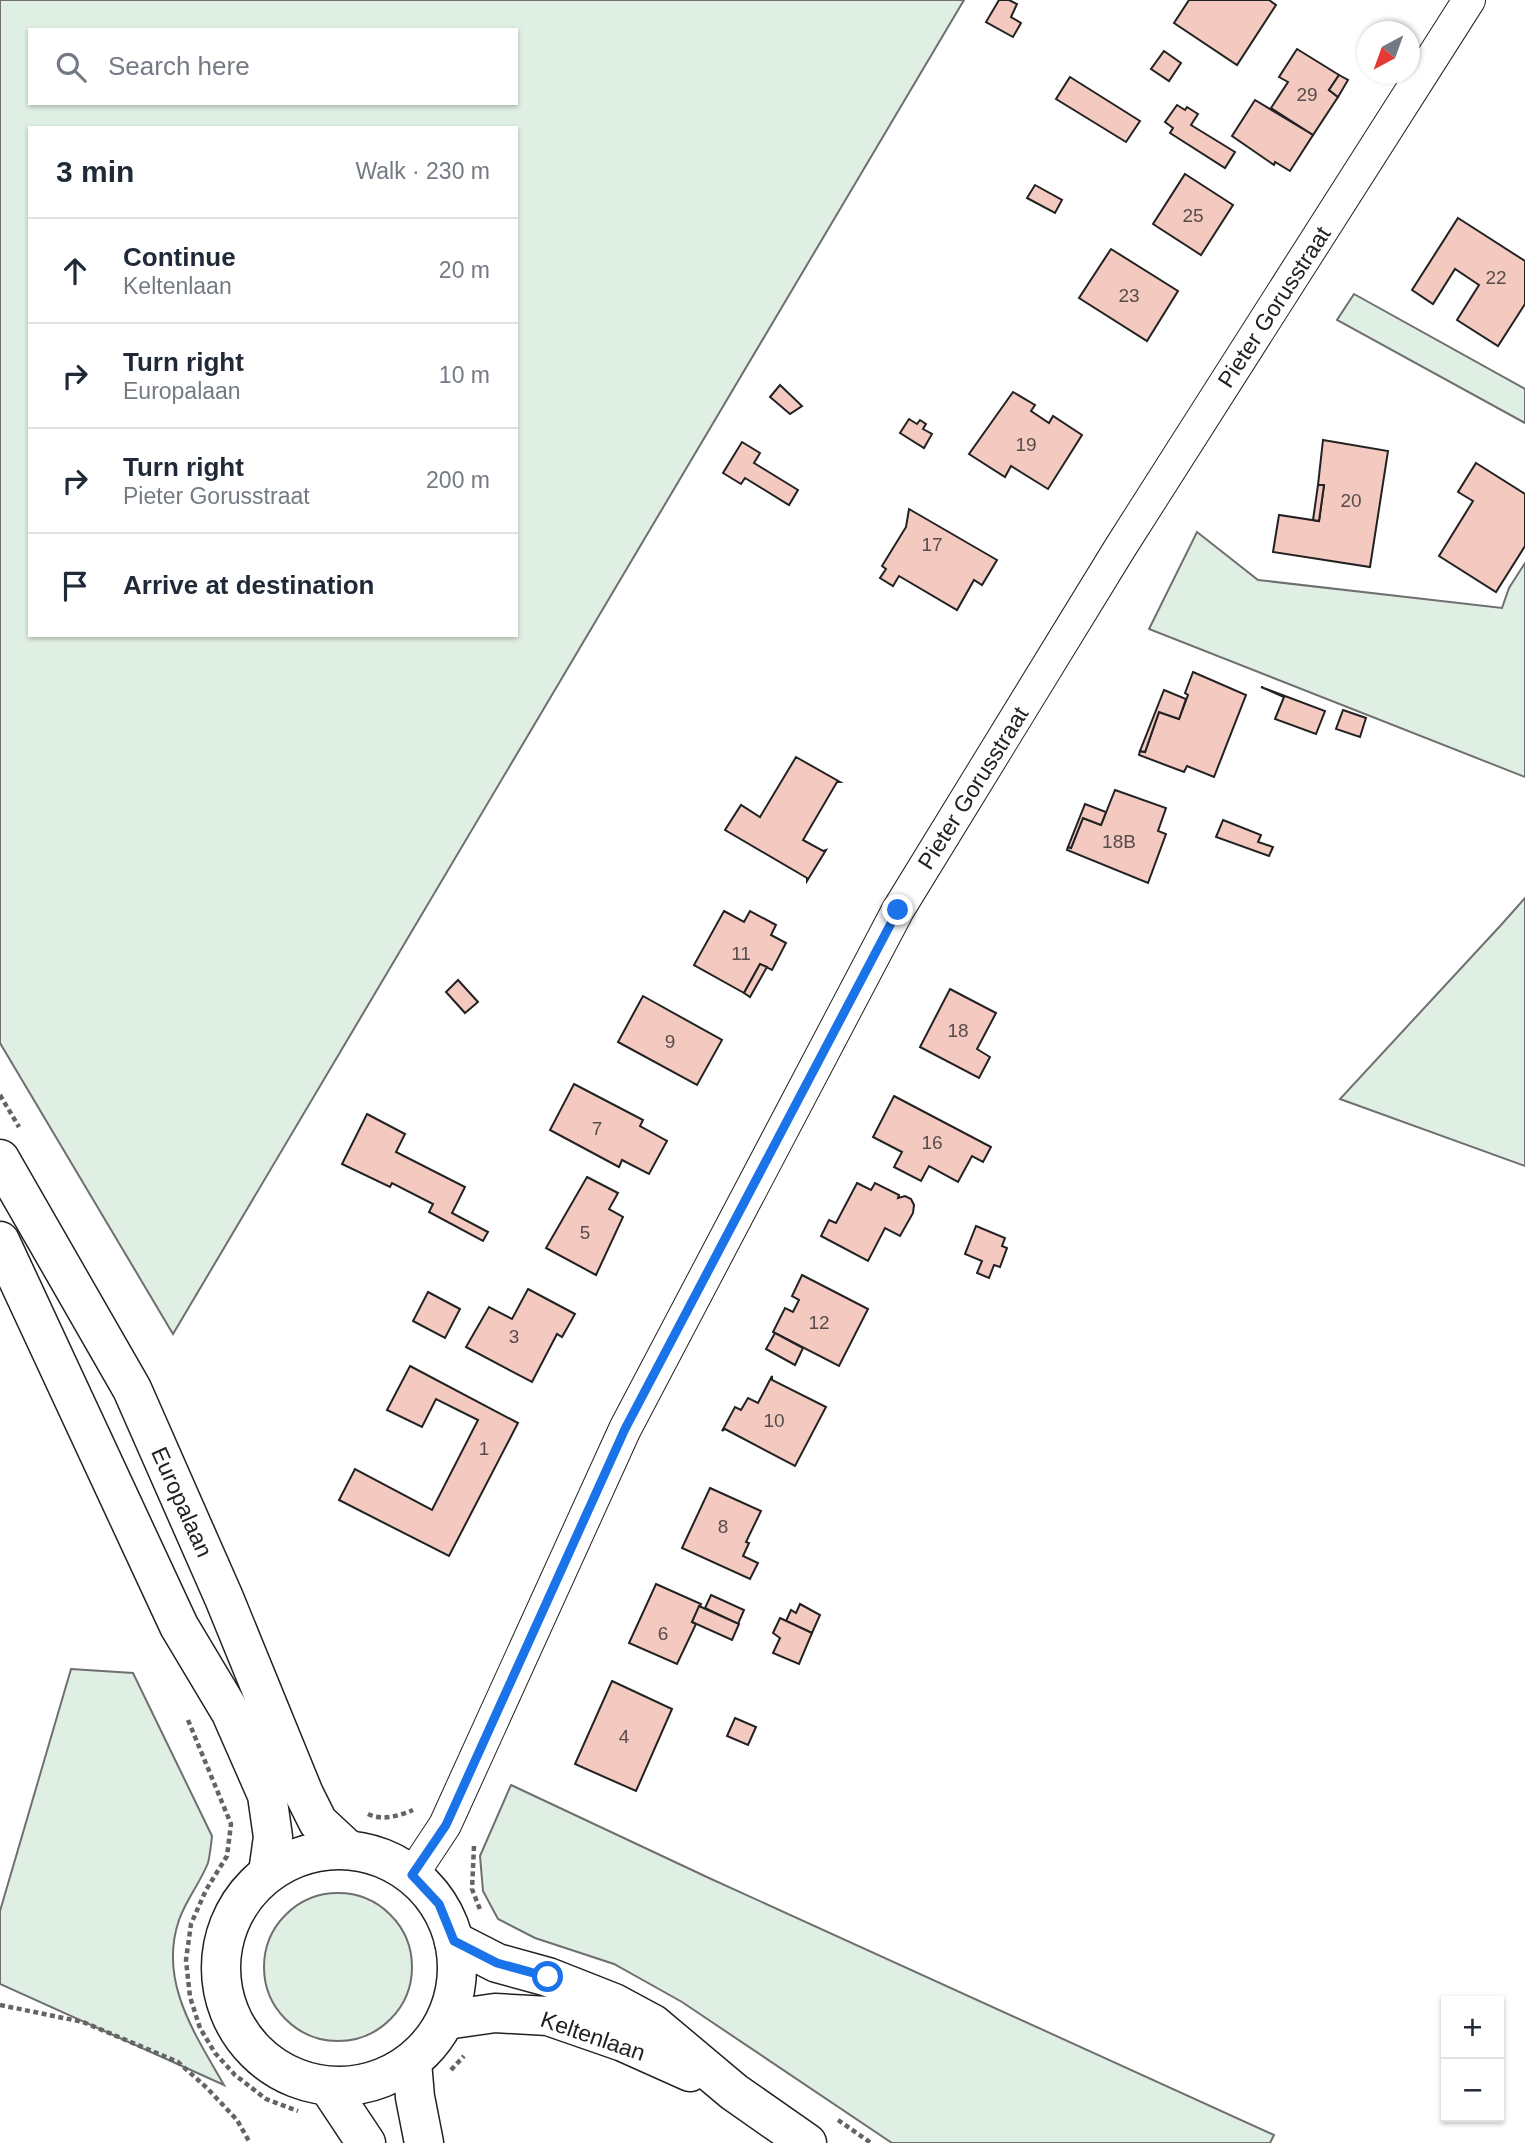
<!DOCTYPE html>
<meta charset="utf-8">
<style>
body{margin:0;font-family:Helvetica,sans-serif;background:#f6f6f7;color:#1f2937}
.controls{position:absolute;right:21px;bottom:21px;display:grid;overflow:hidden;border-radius:0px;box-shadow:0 2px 5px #0004}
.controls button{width:63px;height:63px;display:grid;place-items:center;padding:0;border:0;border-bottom:2px solid #e0e1e3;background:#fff;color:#1f2937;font:35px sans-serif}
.compass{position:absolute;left:1357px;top:21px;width:63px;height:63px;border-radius:50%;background:#fff;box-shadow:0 2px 5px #0004;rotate:221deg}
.stop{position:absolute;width:21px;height:21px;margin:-16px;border:5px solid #1a73e8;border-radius:50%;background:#fff}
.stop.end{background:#1a73e8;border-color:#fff;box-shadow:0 2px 7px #0008}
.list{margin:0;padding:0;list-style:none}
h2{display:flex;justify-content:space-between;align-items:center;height:91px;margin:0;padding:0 28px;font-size:30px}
h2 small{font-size:23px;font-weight:400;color:#747a83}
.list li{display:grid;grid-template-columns:46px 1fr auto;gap:21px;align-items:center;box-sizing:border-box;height:105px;padding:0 28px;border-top:2px solid #e0e1e3}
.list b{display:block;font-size:26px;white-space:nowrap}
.list p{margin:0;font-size:23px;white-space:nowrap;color:#747a83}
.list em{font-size:23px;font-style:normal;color:#747a83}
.icon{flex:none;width:38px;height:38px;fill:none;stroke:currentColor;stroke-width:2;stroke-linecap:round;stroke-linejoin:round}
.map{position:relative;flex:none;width:1525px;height:2143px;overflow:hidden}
.search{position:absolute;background:#fff;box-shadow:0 2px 5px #0004;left:28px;top:28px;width:490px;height:77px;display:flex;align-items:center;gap:18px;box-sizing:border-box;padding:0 24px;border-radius:0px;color:#747a83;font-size:26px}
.panel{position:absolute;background:#fff;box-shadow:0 2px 5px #0004;left:28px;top:126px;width:490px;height:511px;border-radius:0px}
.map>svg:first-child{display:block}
.green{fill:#e0efe3;stroke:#6f6f6f;stroke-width:2;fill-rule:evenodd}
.building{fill:#f3c9c0;stroke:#222;stroke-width:2}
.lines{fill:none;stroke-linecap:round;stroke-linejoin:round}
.minor-casing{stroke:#222;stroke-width:34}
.secondary-casing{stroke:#222;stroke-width:41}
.primary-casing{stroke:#222;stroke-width:41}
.path{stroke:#646464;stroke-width:4.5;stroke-dasharray:5 3.5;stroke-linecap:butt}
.minor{stroke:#fff;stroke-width:32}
.secondary{stroke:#fff;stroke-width:38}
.primary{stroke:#fff;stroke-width:38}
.route{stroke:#1a73e8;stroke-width:9}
.labels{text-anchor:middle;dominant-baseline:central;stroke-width:5;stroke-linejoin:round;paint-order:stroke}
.number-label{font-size:19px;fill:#564c4a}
.street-label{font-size:23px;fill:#222;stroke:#fff}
</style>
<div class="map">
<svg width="1525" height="2143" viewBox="0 0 1525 2143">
<rect width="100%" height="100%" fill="#fff"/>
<g class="green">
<path d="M0,0h964l-791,1334 -173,-291zM30,30h486v73h-486zM30,128h486v507h-486z"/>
<polygon points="1354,294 1525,389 1525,423 1337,320"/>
<polygon points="1197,532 1258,580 1502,608 1509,588 1525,563 1525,777 1149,629"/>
<polygon points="1525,898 1525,1166 1340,1099 1501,925"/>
<path d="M71,1669l62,4 79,163c-1,9 -2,19 -4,27 -8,20 -22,37 -29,57 -21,61 16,114 45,165l-224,-101v-73z"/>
<polygon points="511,1785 709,1878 1274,2135 1270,2143 892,2143 682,2002 614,1964 535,1938 498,1919 483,1891 480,1856"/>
<circle cx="338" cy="1967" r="74"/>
</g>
<g class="building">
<polygon points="999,0 1009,0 1017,4 1011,17 1021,23 1013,37 986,22"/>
<polygon points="1189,0 1269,0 1276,5 1237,65 1174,23"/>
<polygon points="1297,49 1339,75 1329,90 1338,97 1313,135 1271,108 1288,82 1279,77"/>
<polygon points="1164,51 1181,63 1169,81 1151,69"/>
<polygon points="1339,75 1348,80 1338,97 1329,90"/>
<polygon points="1070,77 1140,121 1126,142 1056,99"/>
<polygon points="1255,100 1313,135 1290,171 1275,162 1274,165 1232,136"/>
<polygon points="1177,105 1185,110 1187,107 1198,114 1191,125 1235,152 1225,168 1170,133 1173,128 1165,122"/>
<polygon points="1185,174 1233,205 1201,255 1153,224"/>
<polygon points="1035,185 1062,200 1055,213 1027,198"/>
<polygon points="1458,218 1525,261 1525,304 1498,346 1457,320 1479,285 1455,269 1433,304 1412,290"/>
<polygon points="1111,249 1178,291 1147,341 1079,298"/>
<polygon points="780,385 802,406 790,414 770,397"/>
<polygon points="1013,392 1035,405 1031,411 1049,423 1053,416 1082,435 1048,489 1011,466 1005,477 969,454"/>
<polygon points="909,419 917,424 920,420 926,424 923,429 932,434 924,448 900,433"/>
<polygon points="1323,440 1388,451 1370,567 1273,552 1279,515 1319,521 1324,485 1318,485"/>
<polygon points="742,442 760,453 754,463 798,490 789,505 745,478 741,484 723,473"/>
<polygon points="1476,463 1525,494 1525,546 1496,592 1439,556 1473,501 1458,492"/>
<polygon points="1318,485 1324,485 1319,521 1313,520"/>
<polygon points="909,509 997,560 982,585 974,580 957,610 899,576 893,586 880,578 886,569 882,566 906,527"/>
<polygon points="1193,672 1246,695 1214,777 1187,766 1184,772 1139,755 1140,751 1145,752 1159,712 1179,719 1188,695 1185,693"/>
<polygon points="1261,687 1325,711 1316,734 1275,719 1284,697"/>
<polygon points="1164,690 1186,699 1179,719 1159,712 1145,752 1140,751"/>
<polygon points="1343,710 1366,718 1360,737 1336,729"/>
<polygon points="796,757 840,782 837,782 803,840 823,851 826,850 807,881 807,878 725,830 741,805 760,817"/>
<polygon points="1115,790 1166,808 1158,831 1166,834 1148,883 1067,850 1068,847 1071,848 1083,818 1101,825"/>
<polygon points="1085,804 1106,812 1101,825 1083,818 1071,848 1068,847"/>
<polygon points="1223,820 1261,835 1258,842 1273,847 1269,856 1216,837"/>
<polygon points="724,911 744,922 750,911 776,925 771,935 786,943 772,970 760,964 744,993 694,965"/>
<polygon points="760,964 767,967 750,997 744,993"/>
<polygon points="458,980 478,1002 465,1013 446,992"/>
<polygon points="950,989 996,1013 977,1049 990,1057 979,1078 920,1047"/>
<polygon points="643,996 722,1040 697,1085 618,1042"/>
<polygon points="574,1084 643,1120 640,1126 667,1141 649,1174 622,1160 619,1167 550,1130"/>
<polygon points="894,1096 991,1147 983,1162 972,1156 958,1182 929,1166 921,1181 894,1167 902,1152 873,1137"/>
<polygon points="367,1114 405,1134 396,1152 465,1187 452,1213 488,1232 483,1241 429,1212 433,1204 392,1183 390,1187 342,1164"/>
<polygon points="587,1177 618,1193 609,1209 623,1217 596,1275 546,1248"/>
<polygon points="857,1183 871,1190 875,1183 899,1195 898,1198 905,1196 911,1199 914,1205 913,1213 900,1236 885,1228 868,1261 821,1236 829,1220 836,1223"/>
<polygon points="976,1226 1005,1238 1002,1246 1007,1248 1000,1267 994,1265 989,1278 977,1273 982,1261 965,1254"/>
<polygon points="802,1275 868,1309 839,1366 773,1332 785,1308 793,1312 799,1300 792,1296"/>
<polygon points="528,1289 575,1314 562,1337 557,1334 532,1382 466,1347 489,1307 512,1319"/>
<polygon points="428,1292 460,1309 445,1338 413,1321"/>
<polygon points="775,1333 803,1348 795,1365 766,1349"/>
<polygon points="410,1366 518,1423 449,1556 339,1500 355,1469 432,1510 478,1420 436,1399 422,1427 387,1410"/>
<polygon points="772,1376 772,1380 826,1407 795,1466 725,1429 722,1431 735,1407 741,1410 748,1398 758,1403"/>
<polygon points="710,1488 761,1511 746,1542 749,1543 743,1556 758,1563 750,1579 682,1548"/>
<polygon points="656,1584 701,1604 692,1622 696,1624 677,1664 629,1643"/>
<polygon points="711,1595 744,1610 738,1624 705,1608"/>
<polygon points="800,1604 820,1615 812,1633 786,1621 791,1610 796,1613"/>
<polygon points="699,1606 739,1624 732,1640 692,1622"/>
<polygon points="780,1618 812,1633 799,1664 773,1653 780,1638 773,1633"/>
<polygon points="612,1681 672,1709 636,1791 575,1764"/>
<polygon points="735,1718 756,1727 748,1745 727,1736"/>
</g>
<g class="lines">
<defs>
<polyline id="minor" points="412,1875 445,1825 625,1429 898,910 1120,548 1469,0"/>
<g id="secondary">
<polyline points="454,1941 497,1963 548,1977 614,2003 653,2024 734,2092 807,2143"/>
<polyline points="446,2020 495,2013 548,2016 623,2042 690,2072"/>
</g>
<g id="primary">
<polyline points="0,1159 132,1389 224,1598 304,1794 318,1822 347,1849"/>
<polyline points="0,1241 179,1626 231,1713 267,1795 273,1837 268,1873"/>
<circle cx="339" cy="1968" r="118"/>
<polyline points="412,2062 415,2097 424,2143"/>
<polyline points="328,2086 366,2143"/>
</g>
</defs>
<use href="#minor" class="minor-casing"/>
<use href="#secondary" class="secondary-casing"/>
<use href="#primary" class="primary-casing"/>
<g class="path">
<polyline points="0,1095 19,1127"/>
<polyline points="188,1720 231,1824 227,1856 206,1890 191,1924 186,1960 190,1997 200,2028 215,2053 235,2075 266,2099 298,2111"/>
<path d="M368,1814c14,7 31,2 45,-4"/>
<polyline points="474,1846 472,1889 481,1912"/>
<polyline points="0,2005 83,2022 178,2062 207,2088 237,2120 250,2143"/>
<polyline points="451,2070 464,2056"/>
<polyline points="838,2120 871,2143"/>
</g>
<use href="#minor" class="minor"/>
<use href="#secondary" class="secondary"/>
<use href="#primary" class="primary"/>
</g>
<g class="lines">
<polyline class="route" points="548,1977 497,1963 454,1941 439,1904 412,1875 446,1825 625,1429 898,910"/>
</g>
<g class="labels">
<g class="number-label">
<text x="1307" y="94">29</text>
<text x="1193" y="215">25</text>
<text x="1496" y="277">22</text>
<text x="1129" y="295">23</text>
<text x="1026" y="444">19</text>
<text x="1351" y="500">20</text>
<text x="932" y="544">17</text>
<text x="1119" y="841">18B</text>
<text x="741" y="953">11</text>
<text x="958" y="1030">18</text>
<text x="670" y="1041">9</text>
<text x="597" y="1128">7</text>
<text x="932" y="1142">16</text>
<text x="585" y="1232">5</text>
<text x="819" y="1322">12</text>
<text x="514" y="1336">3</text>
<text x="774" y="1420">10</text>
<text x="484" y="1448">1</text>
<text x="723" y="1526">8</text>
<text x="663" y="1633">6</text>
<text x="624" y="1736">4</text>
</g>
<g class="street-label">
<text transform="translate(1274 307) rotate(-57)">Pieter Gorusstraat</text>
<text transform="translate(973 788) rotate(-58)">Pieter Gorusstraat</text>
<text transform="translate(182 1502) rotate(66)">Europalaan</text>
<text transform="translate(593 2036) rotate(19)">Keltenlaan</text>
</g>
</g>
</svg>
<div class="controls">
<button>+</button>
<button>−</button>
</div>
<svg class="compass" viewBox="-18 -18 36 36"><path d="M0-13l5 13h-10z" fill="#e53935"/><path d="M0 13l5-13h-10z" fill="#747a83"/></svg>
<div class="stop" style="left:548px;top:1977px"></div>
<div class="stop end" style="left:898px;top:910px"></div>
<div class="search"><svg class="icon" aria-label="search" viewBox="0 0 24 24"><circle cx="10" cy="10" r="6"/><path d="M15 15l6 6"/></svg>Search here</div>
<section class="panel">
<h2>3 min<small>Walk · 230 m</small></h2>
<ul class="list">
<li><svg class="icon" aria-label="ahead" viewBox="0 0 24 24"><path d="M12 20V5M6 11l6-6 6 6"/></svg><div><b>Continue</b><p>Keltenlaan</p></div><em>20 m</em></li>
<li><svg class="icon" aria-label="right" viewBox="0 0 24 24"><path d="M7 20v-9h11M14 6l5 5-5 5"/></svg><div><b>Turn right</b><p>Europalaan</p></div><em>10 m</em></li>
<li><svg class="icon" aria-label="right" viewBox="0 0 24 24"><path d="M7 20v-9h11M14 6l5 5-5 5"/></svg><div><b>Turn right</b><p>Pieter Gorusstraat</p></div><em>200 m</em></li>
<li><svg class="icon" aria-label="arrive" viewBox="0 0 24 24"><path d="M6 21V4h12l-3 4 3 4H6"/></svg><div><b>Arrive at destination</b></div></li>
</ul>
</section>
</div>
